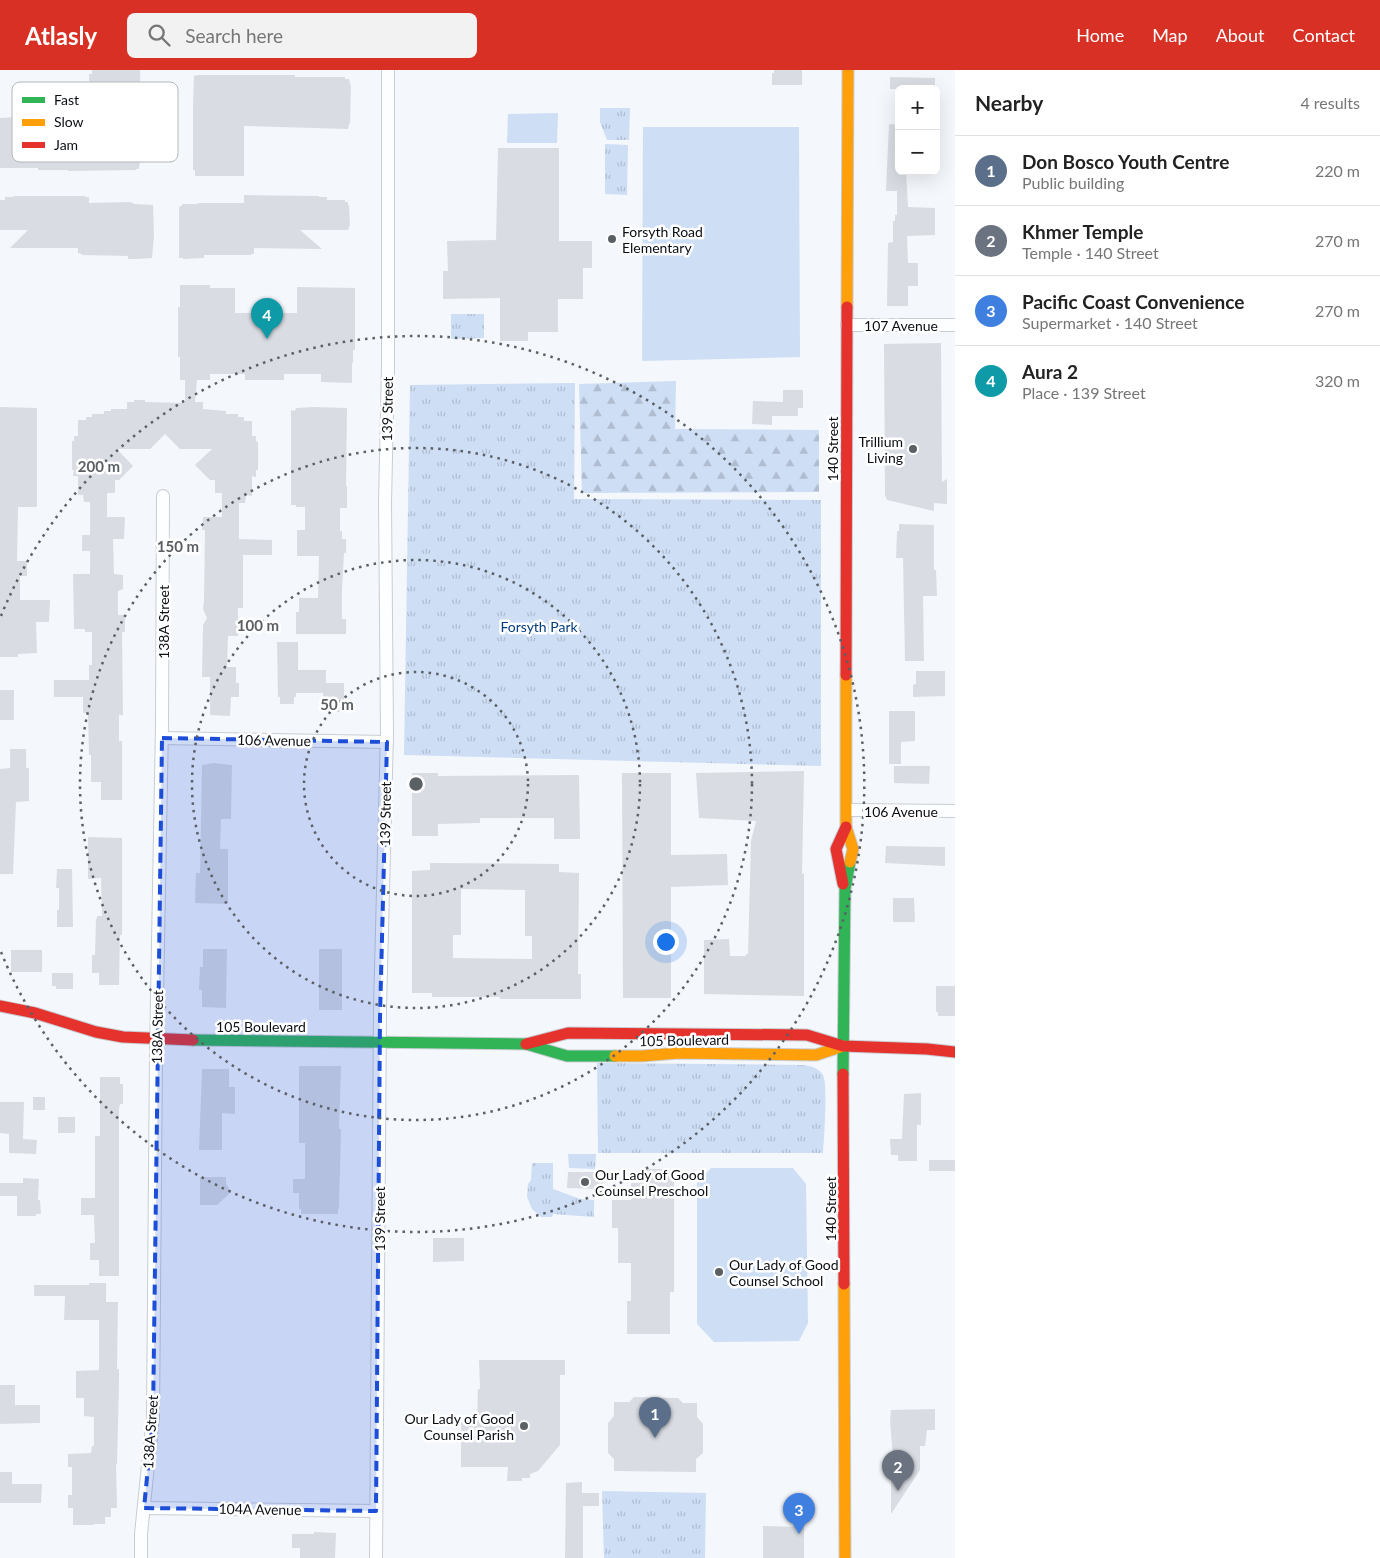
<!DOCTYPE html>
<meta charset="utf-8">
<style>
body{margin:0;font-family:Lato,sans-serif;background:#f2f2f2;color:#222}
.controls{position:absolute;right:15px;top:15px;display:grid;overflow:hidden;border-radius:8px;box-shadow:0 5px 20px #0002}
.controls button{width:45px;height:45px;display:grid;place-items:center;padding:0;border:0;border-bottom:1px solid #e0e0e0;background:#fff;color:#222;font:25px sans-serif}
.you{position:absolute;left:665px;top:871px;width:18px;height:18px;margin:-12px;border:4px solid #fff;border-radius:50%;background:#1a73e8;box-shadow:0 0 0 8px #1a73e833}
.badge{display:grid;place-items:center;width:32px;height:32px;border-radius:50%;background:#d93025;color:#fff;font-size:16px;font-weight:700}
.pin{position:absolute;translate:-50% -41px;filter:drop-shadow(0 1px 2px #0008)}
.pin::after{content:'';position:absolute;top:26px;width:18px;height:15px;background:inherit;clip-path:polygon(0 0,100% 0,50% 100%)}
.list{margin:0;padding:0;list-style:none}
h2{display:flex;justify-content:space-between;align-items:center;height:65px;margin:0;padding:0 20px;font-size:21px}
h2 small{font-size:16px;font-weight:400;color:#767676}
.list li{display:grid;grid-template-columns:32px 1fr auto;gap:15px;align-items:center;box-sizing:border-box;height:70px;padding:0 20px;border-top:1px solid #e0e0e0}
.list b{display:block;font-size:19px;white-space:nowrap}
.list p{margin:0;font-size:16px;white-space:nowrap;color:#767676}
.list em{font-size:16px;font-style:normal;color:#767676}
.icon{flex:none;width:28px;height:28px;fill:none;stroke:currentColor;stroke-width:2;stroke-linecap:round;stroke-linejoin:round}
.map{position:relative;flex:none;width:955px;height:1488px;overflow:hidden}
header{display:flex;align-items:center;gap:30px;box-sizing:border-box;height:70px;padding:0 25px;background:#d93025;color:#fff}
header strong{font-size:24px}
nav{display:flex;gap:28px;margin-inline-start:auto;font-size:18px}
.search{width:350px;height:45px;background:#f2f2f2;display:flex;align-items:center;gap:12px;box-sizing:border-box;padding:0 18px;border-radius:8px;color:#767676;font-size:19px}
main{display:flex}
aside{flex:1;background:#fff}
.map>svg:first-child{display:block}
.grass{fill:url(#grass-tufts)}
.forest{fill:url(#forest-firs)}
.garden{fill:#cedef5}
.building{fill:#d9dde3;fill-rule:evenodd}
.lines{fill:none;stroke-linecap:round;stroke-linejoin:round}
.street-casing{stroke:#c9cdd3;stroke-width:14}
.fast-casing{stroke:#c9cdd3;stroke-width:13}
.slow-casing{stroke:#c9cdd3;stroke-width:13}
.jam-casing{stroke:#c9cdd3;stroke-width:13}
.street{stroke:#fdfeff;stroke-width:12}
.fast{stroke:#30b455;stroke-width:11}
.slow{stroke:#ff9f0a;stroke-width:11}
.jam{stroke:#e5322d;stroke-width:11}
.marked{fill:#1d4ed8;fill-opacity:0.2;stroke:#1d4ed8;stroke-width:4;stroke-dasharray:10 6;stroke-linejoin:round}
.ring{fill:none;stroke:#5b6065;stroke-width:2.5;stroke-dasharray:2.5 5}
.poi-dot{fill:#5b6065;stroke:#fff;stroke-width:2}
.labels{text-anchor:middle;dominant-baseline:central;stroke-width:5;stroke-linejoin:round;paint-order:stroke}
.poi-label{font-size:14px;fill:#090e14;stroke:#fff;text-anchor:start}
.street-label{font-size:14px;fill:#090e14;stroke:#fff}
.park-label{font-size:14px;fill:#043d80;stroke:#fff}
.key{fill:#fff;stroke:#b5b7b8;stroke-width:1}
.key-label{font-size:14px;fill:#090e14}
.centre{fill:#5b6065;stroke:#fff;stroke-width:2.5}
.ring-label{font-size:15px;text-anchor:middle;font-weight:bold;fill:#5b6065;stroke:#fff;stroke-width:5;stroke-linejoin:round;paint-order:stroke}
</style>
<header>
<strong>Atlasly</strong>
<div class="search"><svg class="icon" aria-label="search" viewBox="0 0 24 24"><circle cx="10" cy="10" r="6"/><path d="M15 15l6 6"/></svg>Search here</div>
<nav><a>Home</a><a>Map</a><a>About</a><a>Contact</a></nav>
</header>
<main>
<div class="map">
<svg width="955" height="1488" viewBox="0 0 955 1488">
<defs>
<pattern id="grass-tufts" width="24" height="20" patternUnits="userSpaceOnUse" patternTransform="scale(1.25)"><rect width="24" height="20" fill="#cedef5"/><path d="M3 7l-1-3M5 7V3M7 7l1-3M15 17l-1-3M17 17v-4M19 17l1-3" fill="none" stroke="#b0bdd1"/></pattern>
<pattern id="forest-firs" width="22" height="20" patternUnits="userSpaceOnUse" patternTransform="scale(1.25)"><rect width="22" height="20" fill="#cedef5"/><path d="M5 1l3.5 6h-7zM16 11l3.5 6h-7z" fill="#b0bdd1"/></pattern>
</defs>
<rect width="100%" height="100%" fill="#f4f7fc"/>
<g class="grass">
<polygon points="600,38 630,38 629,70 607,70 600,52"/>
<polygon points="605,74 628,75 627,125 605,124"/>
<polygon points="451,244 484,244 484,268 451,269"/>
<polygon points="575,313 574,429 821,430 821,696 404,685 410,315"/>
<path d="M597,993l206,2c8,1 16,3 20,10 5,10 1,64 0,78h-225z"/>
<polygon points="568,1084 596,1084 595,1099 569,1098"/>
<polygon points="532,1093 553,1093 553,1119 580,1129 594,1130 594,1147 553,1144 552,1147 541,1147 532,1139 527,1127 528,1114 531,1110"/>
<polygon points="602,1421 706,1423 705,1488 604,1488"/>
</g>
<polygon class="forest" points="676,311 675,359 819,360 819,422 582,423 579,314"/>
<g class="garden">
<polygon points="558,43 557,73 507,73 508,44"/>
<polygon points="643,57 799,57 800,287 642,291"/>
<polygon points="711,1098 793,1098 806,1114 808,1253 799,1271 714,1272 697,1254 697,1113"/>
</g>
<g class="building">
<polygon points="92,0 140,0 142,71 139,99 136,99 136,100 68,101 68,100 38,100 38,98 0,98 0,48 36,46 36,48 83,49 90,42 89,4 92,4"/>
<polygon points="774,0 802,0 802,15 772,15 772,3 774,3"/>
<polygon points="198,5 295,5 295,7 345,7 345,9 349,9 351,17 350,54 349,54 348,59 244,56 244,106 195,106 195,100 193,100 193,34 194,6"/>
<polygon points="890,7 935,8 935,19 890,19"/>
<polygon points="889,54 899,55 899,101 906,101 908,137 935,138 935,165 907,166 908,193 918,193 918,216 908,216 908,236 887,236 888,173 893,172 893,151 895,151 895,145 897,145 897,121 886,121"/>
<polygon points="498,78 559,78 559,171 592,171 592,198 583,198 583,229 558,229 558,262 528,262 528,271 500,271 500,228 443,229 443,201 448,201 447,171 496,170"/>
<polygon points="244,125 316,126 319,126 319,127 327,127 327,130 345,130 345,132 348,132 348,135 349,135 350,155 348,160 300,160 322,179 254,178 254,184 251,184 251,185 204,185 204,188 183,189 183,188 179,188 179,138 180,136 182,136 182,134 198,134 198,133 244,133"/>
<polygon points="14,126 85,126 85,127 89,127 89,133 130,132 135,134 153,135 154,166 152,188 136,189 128,189 128,186 82,185 82,184 78,183 78,178 10,178 28,160 0,160 0,130 5,130 5,127 13,127"/>
<polygon points="180,215 210,215 210,218 235,218 235,243 297,243 297,217 355,218 355,280 353,280 353,293 352,293 352,313 321,312 321,304 284,304 284,310 245,310 245,304 210,304 210,310 197,310 195,332 203,332 203,339 226,341 226,344 238,344 238,347 244,347 244,351 252,351 252,366 256,366 256,371 258,372 258,400 256,400 256,407 252,406 252,426 246,425 245,433 239,433 239,469 272,470 272,485 243,485 243,538 238,538 238,566 228,566 227,597 236,597 236,613 239,613 239,627 231,627 230,646 210,645 210,607 202,607 203,555 207,548 203,539 204,531 205,460 202,460 203,447 222,447 222,423 215,423 215,410 210,410 195,395 212,379 180,379 165,364 150,379 117,379 133,396 119,410 115,410 115,423 107,423 107,447 125,447 124,469 113,469 114,504 123,505 123,519 118,521 118,545 125,545 125,562 122,562 123,645 119,645 119,671 122,671 122,730 101,730 101,712 91,712 91,685 89,685 88,645 87,643 83,643 83,627 54,627 54,610 89,610 89,595 92,595 92,562 85,562 85,559 74,559 73,504 90,504 90,481 82,481 82,465 90,465 90,432 84,432 83,425 78,425 78,406 73,406 74,400 72,400 72,371 74,371 74,366 78,366 78,350 86,350 86,347 92,347 92,344 104,344 104,341 111,341 111,339 127,339 127,332 134,332 134,330 145,330 145,332 185,333 185,310 180,310 180,287 178,287 178,237 180,237"/>
<polygon points="941,273 942,412 947,409 947,434 934,433 934,441 887,430 885,425 884,274"/>
<polygon points="783,320 803,320 803,338 798,338 798,346 772,346 772,355 752,354 753,331 783,332"/>
<polygon points="0,337 37,338 37,437 18,437 17,491 27,491 27,506 20,506 20,530 50,530 49,552 36,552 37,583 18,584 18,587 0,587"/>
<polygon points="313,337 347,338 346,416 347,416 347,438 340,438 340,461 342,461 342,469 346,469 346,483 344,483 342,520 342,549 346,549 346,564 296,564 296,542 299,542 299,528 318,528 319,486 297,486 297,460 305,460 305,437 296,437 296,435 291,435 291,340 295,341 296,338"/>
<polygon points="899,454 934,455 934,500 936,500 937,526 923,526 924,591 905,591 903,488 896,488 897,461 899,461"/>
<polygon points="277,572 298,572 298,600 326,600 326,613 344,613 344,642 323,642 323,623 296,623 296,627 294,627 294,634 280,634 280,627 278,627"/>
<polygon points="916,601 945,601 945,626 913,627 913,615 916,614"/>
<rect x="0" y="620" width="14" height="30"/>
<polygon points="889,641 915,641 915,671 901,672 901,694 889,694"/>
<polygon points="10,679 26,679 26,698 29,698 29,731 16,732 13,804 0,804 0,699 10,698"/>
<polygon points="214,693 232,695 231,749 221,749 220,779 228,779 228,834 195,833 196,803 200,803 202,695"/>
<polygon points="894,696 930,696 929,714 894,713"/>
<polygon points="804,701 802,804 804,803 804,926 704,924 704,870 729,869 730,886 746,886 746,884 748,884 751,771 756,751 699,748 696,703"/>
<polygon points="412,703 438,703 438,706 579,705 580,769 554,769 554,748 480,748 480,753 438,754 438,766 412,766"/>
<polygon points="622,703 671,703 671,785 727,784 728,815 671,817 671,928 623,928"/>
<polygon points="88,767 122,768 122,865 120,865 119,915 99,915 99,903 92,903 92,885 95,885 96,849 97,849 97,846 102,846 101,808 88,809"/>
<polygon points="886,776 945,777 945,796 885,793"/>
<path d="M430,793l129,1v8l20,1 -1,101h3v25h-81v-2h-68v-4h-20v-122l18,-1zM461,819l64,1v46h7v23l-79,-1v-23h8z"/>
<polygon points="57,799 72,799 73,857 57,857 57,840 59,840 59,818 56,818"/>
<polygon points="893,828 914,828 915,852 893,852"/>
<polygon points="203,879 227,879 226,938 202,937 202,920 199,920 200,897 203,897"/>
<rect x="319" y="879" width="23" height="61"/>
<rect x="11" y="880" width="31" height="22"/>
<polygon points="52,903 73,903 73,919 56,919 56,916 52,916"/>
<polygon points="936,916 955,916 955,946 938,946 938,942 936,942"/>
<polygon points="299,996 341,996 339,1059 341,1059 339,1138 338,1139 338,1144 301,1144 301,1139 299,1139 299,1123 293,1123 293,1109 305,1109 305,1073 299,1073"/>
<polygon points="202,999 229,999 229,1017 235,1017 235,1044 222,1043 222,1080 199,1080"/>
<polygon points="100,1007 120,1007 120,1014 123,1014 123,1034 120,1034 119,1039 119,1206 99,1206 99,1190 90,1190 90,1173 95,1173 94,1145 81,1145 81,1128 95,1128 95,1066 100,1066"/>
<polygon points="921,1023 921,1055 917,1055 917,1091 898,1091 898,1085 891,1085 890,1069 902,1069 904,1024"/>
<rect x="33" y="1027" width="12" height="13"/>
<polygon points="0,1032 24,1032 23,1069 37,1070 36,1084 9,1083 9,1064 0,1063"/>
<rect x="58" y="1047" width="17" height="16"/>
<rect x="929" y="1090" width="26" height="11"/>
<polygon points="640,1099 670,1099 670,1108 673,1108 674,1112 674,1222 670,1222 670,1264 627,1264 627,1231 631,1231 631,1193 618,1193 618,1158 612,1158 612,1130 631,1130 631,1113 641,1113"/>
<polygon points="568,1102 600,1102 600,1107 603,1107 603,1119 567,1118"/>
<polygon points="200,1107 226,1107 226,1114 229,1118 229,1124 217,1135 200,1135"/>
<polygon points="23,1108 39,1109 38,1130 40,1130 41,1144 36,1144 36,1146 17,1146 17,1126 0,1126 0,1113 23,1113"/>
<polygon points="433,1168 464,1168 464,1191 433,1192"/>
<polygon points="89,1213 106,1213 106,1232 118,1232 117,1299 119,1299 119,1314 117,1394 116,1394 117,1438 111,1438 111,1447 105,1447 105,1454 94,1454 94,1455 73,1455 73,1438 68,1438 68,1425 72,1425 72,1397 68,1397 68,1384 91,1383 92,1376 94,1376 94,1347 84,1346 84,1328 76,1328 76,1301 99,1300 99,1250 64,1250 65,1226 34,1226 34,1215 89,1215"/>
<polygon points="479,1290 565,1290 565,1305 560,1305 560,1375 538,1401 530,1404 530,1408 522,1408 522,1411 507,1411 508,1397 461,1397 461,1350 477,1350 478,1319 480,1319"/>
<polygon points="0,1315 15,1315 15,1335 40,1335 40,1353 0,1354"/>
<polygon points="634,1327 678,1328 683,1333 697,1333 697,1347 703,1354 703,1383 696,1389 696,1402 614,1401 614,1389 608,1383 608,1353 614,1346 614,1332 629,1332"/>
<polygon points="935,1339 935,1360 927,1360 925,1376 920,1376 920,1400 891,1444 891,1388 893,1388 890,1351 891,1340"/>
<polygon points="0,1402 12,1402 12,1414 42,1414 41,1433 0,1433"/>
<polygon points="582,1412 582,1423 599,1423 599,1436 583,1436 583,1488 565,1488 566,1413"/>
<polygon points="763,1456 804,1457 804,1488 763,1488"/>
<polygon points="314,1462 336,1463 335,1488 300,1488 300,1478 292,1478 292,1464 314,1464"/>
</g>
<g class="lines">
<defs>
<g id="street">
<polyline points="847,255 955,255"/>
<polyline points="162,668 387,672"/>
<polyline points="847,740 955,741"/>
<polyline points="144,1438 376,1441"/>
<polyline points="141,1488 141,1464 153,1347 156,984 162,655 163,426"/>
<polyline points="376,1488 380,939 387,663 385,432 388,297 388,0"/>
</g>
<g id="fast">
<polyline points="193,970 526,974 567,986 615,986"/>
<polyline points="843,1004 845,819 850,792"/>
</g>
<g id="slow">
<polyline points="847,237 848,0"/>
<polyline points="846,605 846,757 853,779 850,792"/>
<polyline points="615,986 642,986 678,983 816,985 843,976"/>
<polyline points="844,1214 845,1488"/>
</g>
<g id="jam">
<polyline points="846,605 847,237"/>
<polyline points="843,814 836,779 846,757"/>
<polyline points="0,936 35,943 96,962 123,967 193,970"/>
<polyline points="526,974 568,963 807,965 843,976 927,979 955,982"/>
<polyline points="843,1004 844,1214"/>
</g>
</defs>
<use href="#street" class="street-casing"/>
<use href="#fast" class="fast-casing"/>
<use href="#slow" class="slow-casing"/>
<use href="#jam" class="jam-casing"/>
<use href="#street" class="street"/>
<use href="#fast" class="fast"/>
<use href="#slow" class="slow"/>
<use href="#jam" class="jam"/>
</g>
<path class="marked" d="M162,668l225,4 -7,275 -4,494 -232,-3 9,-91z"/>
<g class="ring">
<circle cx="416" cy="714" r="112"/>
<circle cx="416" cy="714" r="224"/>
<circle cx="416" cy="714" r="336"/>
<path d="M1 546A448 448 0 1 1 1 882"/>
</g>
<g class="poi-dot">
<circle cx="612" cy="169" r="5"/>
<circle cx="913" cy="379" r="5"/>
<circle cx="585" cy="1112" r="5"/>
<circle cx="719" cy="1202" r="5"/>
<circle cx="524" cy="1356" r="5"/>
</g>
<g class="labels">
<g class="poi-label">
<text x="622" y="161">Forsyth Road<tspan x="622" dy="16">Elementary</tspan></text>
<text x="903" y="371" text-anchor="end">Trillium<tspan x="903" dy="16">Living</tspan></text>
<text x="595" y="1104">Our Lady of Good<tspan x="595" dy="16">Counsel Preschool</tspan></text>
<text x="729" y="1194">Our Lady of Good<tspan x="729" dy="16">Counsel School</tspan></text>
<text x="514" y="1348" text-anchor="end">Our Lady of Good<tspan x="514" dy="16">Counsel Parish</tspan></text>
</g>
<g class="street-label">
<text x="901" y="255">107 Avenue</text>
<text transform="translate(387 339) rotate(-89)">139 Street</text>
<text transform="translate(832 379) rotate(-90)">140 Street</text>
<text transform="translate(163 552) rotate(-90)">138A Street</text>
<text transform="translate(274 670) rotate(1)">106 Avenue</text>
<text x="901" y="741">106 Avenue</text>
<text transform="translate(385 744) rotate(-89)">139 Street</text>
<text x="261" y="956">105 Boulevard</text>
<text transform="translate(157 957) rotate(-89)">138A Street</text>
<text transform="translate(684 970) rotate(-1)">105 Boulevard</text>
<text transform="translate(830 1139) rotate(-90)">140 Street</text>
<text transform="translate(379 1149) rotate(-90)">139 Street</text>
<text transform="translate(150 1362) rotate(-86)">138A Street</text>
<text transform="translate(260 1439) rotate(1)">104A Avenue</text>
</g>
<g class="park-label">
<text x="539" y="556">Forsyth Park</text>
</g>
</g>
<rect x="12" y="12" width="166" height="80" rx="8" class="key"/>
<rect x="22" y="27" width="23" height="6" fill="#30b455"/>
<rect x="22" y="49" width="23" height="7" fill="#ff9f0a"/>
<rect x="22" y="72" width="23" height="6" fill="#e5322d"/>
<g class="key-label">
<text x="54" y="35">Fast</text>
<text x="54" y="57">Slow</text>
<text x="54" y="80">Jam</text>
</g>
<circle cx="416" cy="714" r="8" class="centre"/>
<g class="ring-label">
<text x="99" y="402">200 m</text>
<text x="178" y="482">150 m</text>
<text x="258" y="561">100 m</text>
<text x="337" y="640">50 m</text>
</g>
</svg>
<div class="controls">
<button>+</button>
<button>−</button>
</div>
<div class="you"></div>
<div class="pin badge" style="left:655px;top:1368px;background:#5c6f8a">1</div>
<div class="pin badge" style="left:898px;top:1421px;background:#6b7280">2</div>
<div class="pin badge" style="left:799px;top:1464px;background:#3f7fe0">3</div>
<div class="pin badge" style="left:267px;top:269px;background:#0f9aa8">4</div>
</div>
<aside>
<h2>Nearby<small>4 results</small></h2>
<ul class="list">
<li><span class="badge" style="background:#5c6f8a">1</span><div><b>Don Bosco Youth Centre</b><p>Public building</p></div><em>220 m</em></li>
<li><span class="badge" style="background:#6b7280">2</span><div><b>Khmer Temple</b><p>Temple · 140 Street</p></div><em>270 m</em></li>
<li><span class="badge" style="background:#3f7fe0">3</span><div><b>Pacific Coast Convenience</b><p>Supermarket · 140 Street</p></div><em>270 m</em></li>
<li><span class="badge" style="background:#0f9aa8">4</span><div><b>Aura 2</b><p>Place · 139 Street</p></div><em>320 m</em></li>
</ul>
</aside>
</main>
